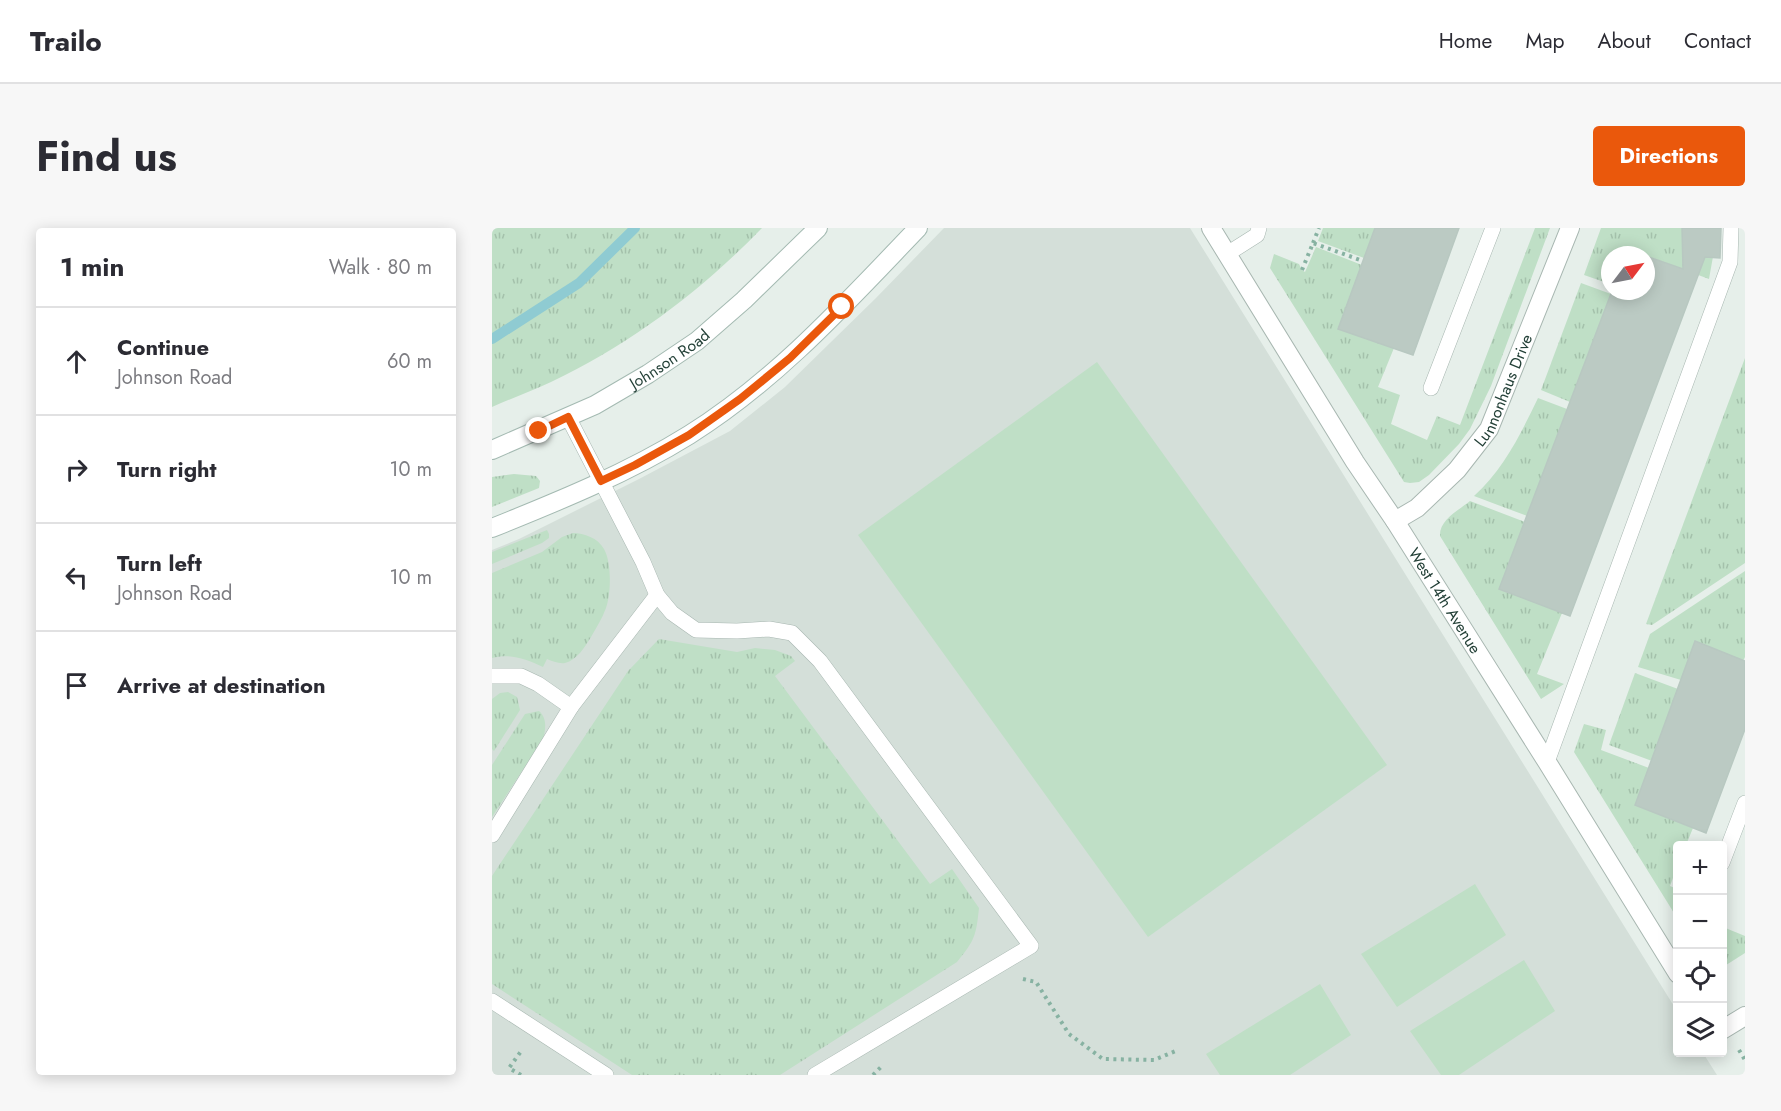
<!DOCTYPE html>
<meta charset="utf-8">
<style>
body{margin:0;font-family:Jost,sans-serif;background:#f7f7f7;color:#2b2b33}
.controls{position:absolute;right:18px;bottom:18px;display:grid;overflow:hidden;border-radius:6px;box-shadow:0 3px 15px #0003}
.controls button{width:54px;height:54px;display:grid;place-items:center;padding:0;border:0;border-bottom:2px solid #e1e1e2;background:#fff;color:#2b2b33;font:30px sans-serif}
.compass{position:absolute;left:1109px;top:18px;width:54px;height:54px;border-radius:50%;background:#fff;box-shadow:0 3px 15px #0003;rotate:58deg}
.stop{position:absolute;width:18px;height:18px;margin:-14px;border:4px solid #ea580c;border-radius:50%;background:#fff}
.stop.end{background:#ea580c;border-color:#fff;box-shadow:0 2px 6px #0008}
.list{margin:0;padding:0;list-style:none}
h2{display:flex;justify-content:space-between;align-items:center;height:78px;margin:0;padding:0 24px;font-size:26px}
h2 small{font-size:20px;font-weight:400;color:#7c7c81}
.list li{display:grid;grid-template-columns:39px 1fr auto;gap:18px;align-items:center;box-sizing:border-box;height:108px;padding:0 24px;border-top:2px solid #e1e1e2}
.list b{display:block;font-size:22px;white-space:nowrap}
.list p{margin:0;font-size:20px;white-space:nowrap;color:#7c7c81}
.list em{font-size:20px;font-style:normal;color:#7c7c81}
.icon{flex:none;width:33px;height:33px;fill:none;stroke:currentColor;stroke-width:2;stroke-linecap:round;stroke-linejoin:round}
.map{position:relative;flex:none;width:1253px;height:847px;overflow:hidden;border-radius:6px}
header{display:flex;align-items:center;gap:36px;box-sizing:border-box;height:84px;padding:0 30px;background:#fff;border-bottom:2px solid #e1e1e2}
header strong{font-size:28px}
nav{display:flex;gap:33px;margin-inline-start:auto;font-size:21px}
.intro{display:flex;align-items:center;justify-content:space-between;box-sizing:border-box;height:144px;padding:0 36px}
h1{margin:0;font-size:42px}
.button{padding:15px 27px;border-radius:6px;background:#ea580c;color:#fff;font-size:21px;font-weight:700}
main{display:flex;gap:36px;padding:0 36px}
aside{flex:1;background:#fff;border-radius:6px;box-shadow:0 3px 15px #0003}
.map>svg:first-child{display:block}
.built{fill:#d4dfd9}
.grass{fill:url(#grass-tufts)}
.park{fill:#bfdfc6}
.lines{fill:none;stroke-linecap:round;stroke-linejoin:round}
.stream{stroke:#8fcbd2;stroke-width:10}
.building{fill:#bbcac3;stroke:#b8c8c1;stroke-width:1.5}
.lane-casing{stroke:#a8b7b1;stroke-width:16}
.street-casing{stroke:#a8b7b1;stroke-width:20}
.secondary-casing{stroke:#a4bab2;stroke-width:20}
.path{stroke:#87b2a2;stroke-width:4;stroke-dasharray:3 4.5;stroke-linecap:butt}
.lane{stroke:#fff;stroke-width:15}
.street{stroke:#fff;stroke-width:18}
.secondary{stroke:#fff;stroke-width:18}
.route{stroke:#ea580c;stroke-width:8}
.labels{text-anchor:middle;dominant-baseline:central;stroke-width:4.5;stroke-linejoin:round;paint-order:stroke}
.street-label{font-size:16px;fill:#244138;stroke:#f7fbf9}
</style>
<header>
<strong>Trailo</strong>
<nav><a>Home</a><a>Map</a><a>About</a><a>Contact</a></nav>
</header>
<div class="intro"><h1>Find us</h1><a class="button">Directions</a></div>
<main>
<aside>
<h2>1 min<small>Walk · 80 m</small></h2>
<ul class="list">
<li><svg class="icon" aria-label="ahead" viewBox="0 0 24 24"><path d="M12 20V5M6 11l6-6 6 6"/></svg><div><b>Continue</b><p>Johnson Road</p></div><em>60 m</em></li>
<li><svg class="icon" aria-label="right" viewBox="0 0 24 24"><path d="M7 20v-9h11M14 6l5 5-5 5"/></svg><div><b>Turn right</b></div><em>10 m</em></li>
<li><svg class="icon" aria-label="left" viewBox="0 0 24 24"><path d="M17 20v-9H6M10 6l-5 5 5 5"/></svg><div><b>Turn left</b><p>Johnson Road</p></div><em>10 m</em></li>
<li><svg class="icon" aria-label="arrive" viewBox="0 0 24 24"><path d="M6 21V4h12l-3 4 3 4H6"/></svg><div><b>Arrive at destination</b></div></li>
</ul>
</aside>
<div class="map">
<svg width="1253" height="847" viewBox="0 0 1253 847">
<defs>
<pattern id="grass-tufts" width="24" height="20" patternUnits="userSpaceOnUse" patternTransform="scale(1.5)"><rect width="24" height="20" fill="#bfdfc6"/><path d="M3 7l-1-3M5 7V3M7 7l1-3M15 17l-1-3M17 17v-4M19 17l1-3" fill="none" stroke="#a4c1ab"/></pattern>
</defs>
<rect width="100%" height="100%" fill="#e6efea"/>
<polygon class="built" points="452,0 698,0 1185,783 1186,824 1211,825 1225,847 0,847 0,322 27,311 147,251 238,203 293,159 384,70"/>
<g class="grass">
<path d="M0,0h270c-61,63 -131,116 -211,154 -19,9 -39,16 -59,25z"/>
<polygon points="831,0 883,0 872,30 826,13"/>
<polygon points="1043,0 1058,0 999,158 978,201 967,216 937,247 927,254 918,255 912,254 778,40 782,26 807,36 810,42 813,44 824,19 870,37 902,120 886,159 908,167 899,196 935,212 945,188 968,197"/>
<polygon points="1109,0 1190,0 1222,23 1217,51 1136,21 1133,27 1118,27 1118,56 1092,47"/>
<polygon points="1089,55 1119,66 1078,174 1049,162"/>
<polygon points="1253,130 1253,335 1160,397 1154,396"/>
<path d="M1046,170l29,11 -40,107 -53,-20c30,-27 47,-63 64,-98z"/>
<polygon points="22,246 44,248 48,253 47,260 0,279 0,249"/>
<path d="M978,273l55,21 37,91 -25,61 27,10 -23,15 -101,-163c-1,-16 19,-26 30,-35z"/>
<polygon points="55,302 57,306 57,310 50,315 0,336 0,324"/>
<path d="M81,305c11,0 25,5 31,16 8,14 7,45 2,59 -4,11 -10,20 -15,29 -6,10 -14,23 -26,26 -6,1 -13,-2 -18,-4l-4,8c-17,-8 -33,-14 -51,-9v-85l50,-21 20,-15z"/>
<polygon points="1253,343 1253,429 1251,433 1189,452 1146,439 1158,406"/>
<path d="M167,411l78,13 18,-4 20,2 16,6 4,5 -20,15 155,208 22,-15 27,39c-3,28 -4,32 -22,54l-177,113h-148l-140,-91v-108l136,-205z"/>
<polygon points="1143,445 1186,461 1160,533 1117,517"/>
<polygon points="16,464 25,469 28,482 2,523 0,521 0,471 8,465"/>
<path d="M47,483c8,7 7,18 4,28l-51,78v-52l33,-51z"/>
<polygon points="1092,496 1114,502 1109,522 1157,540 1143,577 1201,600 1194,617 1186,618 1185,639 1178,658 1185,661 1185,685 1182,685 1082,524"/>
<polygon points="1231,699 1253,708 1253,725 1231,739"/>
</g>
<g class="park">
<polygon points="605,134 895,537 656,709 366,307"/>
<polygon points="983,656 1014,707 905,779 869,726"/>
<polygon points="1032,732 1063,783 967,847 949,847 918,803"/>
<polygon points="828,756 859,807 798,847 728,847 714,826"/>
</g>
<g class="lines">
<polyline class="stream" points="0,111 87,55 143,0"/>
</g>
<g class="building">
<polygon points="883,0 967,0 921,127 846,101"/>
<polygon points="1190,0 1229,0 1228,30 1213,29 1078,388 1007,361 1120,63 1154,63 1154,28 1191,41"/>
<polygon points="1203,413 1253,433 1253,501 1214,605 1143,577"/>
</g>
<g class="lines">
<defs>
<g id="lane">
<polyline points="735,26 765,7 767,0"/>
<polyline points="939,160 1001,0"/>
<polyline points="76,189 151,334 165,367 180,385 204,402 245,403 277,401 300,405 328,433 539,718 323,847"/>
<polyline points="0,448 29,448 46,456 79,479 0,607"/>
<polyline points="79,479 165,367"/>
<polyline points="1055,534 1238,34 1239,0"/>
<polyline points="1230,635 1253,575"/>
<polyline points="0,773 114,847"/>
</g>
<g id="street">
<path id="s1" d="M719,0l144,234 40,59 152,241 131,212"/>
<path id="s2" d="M903,293l22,-13 40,-38 32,-41 81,-201"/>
<polyline points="1230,802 1253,788"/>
</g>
<g id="secondary">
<path id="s3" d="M0,222l103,-45 53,-31 49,-33 47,-41 74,-72"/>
<path d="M0,300c67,-27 136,-55 197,-93 88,-55 158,-133 229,-207"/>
</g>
</defs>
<use href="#lane" class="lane-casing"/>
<use href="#street" class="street-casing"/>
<use href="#secondary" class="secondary-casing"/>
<g class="path">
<polyline points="821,15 827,0"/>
<polyline points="810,42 821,15 871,33"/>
<polyline points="531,751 544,754 577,806 611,831 662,832 686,822"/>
<polyline points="1247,822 1253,832"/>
<polyline points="29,847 17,840 30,822"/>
<polyline points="381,847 389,839"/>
</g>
<use href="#lane" class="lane"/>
<use href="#street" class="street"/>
<use href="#secondary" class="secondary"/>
</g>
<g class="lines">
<polyline class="route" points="47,203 76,189 109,253 143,237 197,207 248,171 298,130 350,79"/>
</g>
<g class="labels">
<g class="street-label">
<text stroke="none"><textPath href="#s3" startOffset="200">Johnson Road</textPath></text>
<text stroke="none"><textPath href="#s2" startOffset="174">Lunnonhaus Drive</textPath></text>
<text stroke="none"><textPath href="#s1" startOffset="440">West 14th Avenue</textPath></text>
</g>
</g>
</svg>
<div class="controls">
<button>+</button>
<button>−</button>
<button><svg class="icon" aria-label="locate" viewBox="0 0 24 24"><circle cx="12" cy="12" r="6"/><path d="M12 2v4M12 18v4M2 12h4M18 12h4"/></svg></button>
<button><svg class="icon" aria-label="layers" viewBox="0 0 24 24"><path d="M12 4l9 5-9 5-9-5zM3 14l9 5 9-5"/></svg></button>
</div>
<svg class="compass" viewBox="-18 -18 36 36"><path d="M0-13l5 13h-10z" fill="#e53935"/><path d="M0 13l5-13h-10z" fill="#7c7c81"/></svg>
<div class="stop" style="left:350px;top:79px"></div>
<div class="stop end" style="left:47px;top:203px"></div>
</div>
</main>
